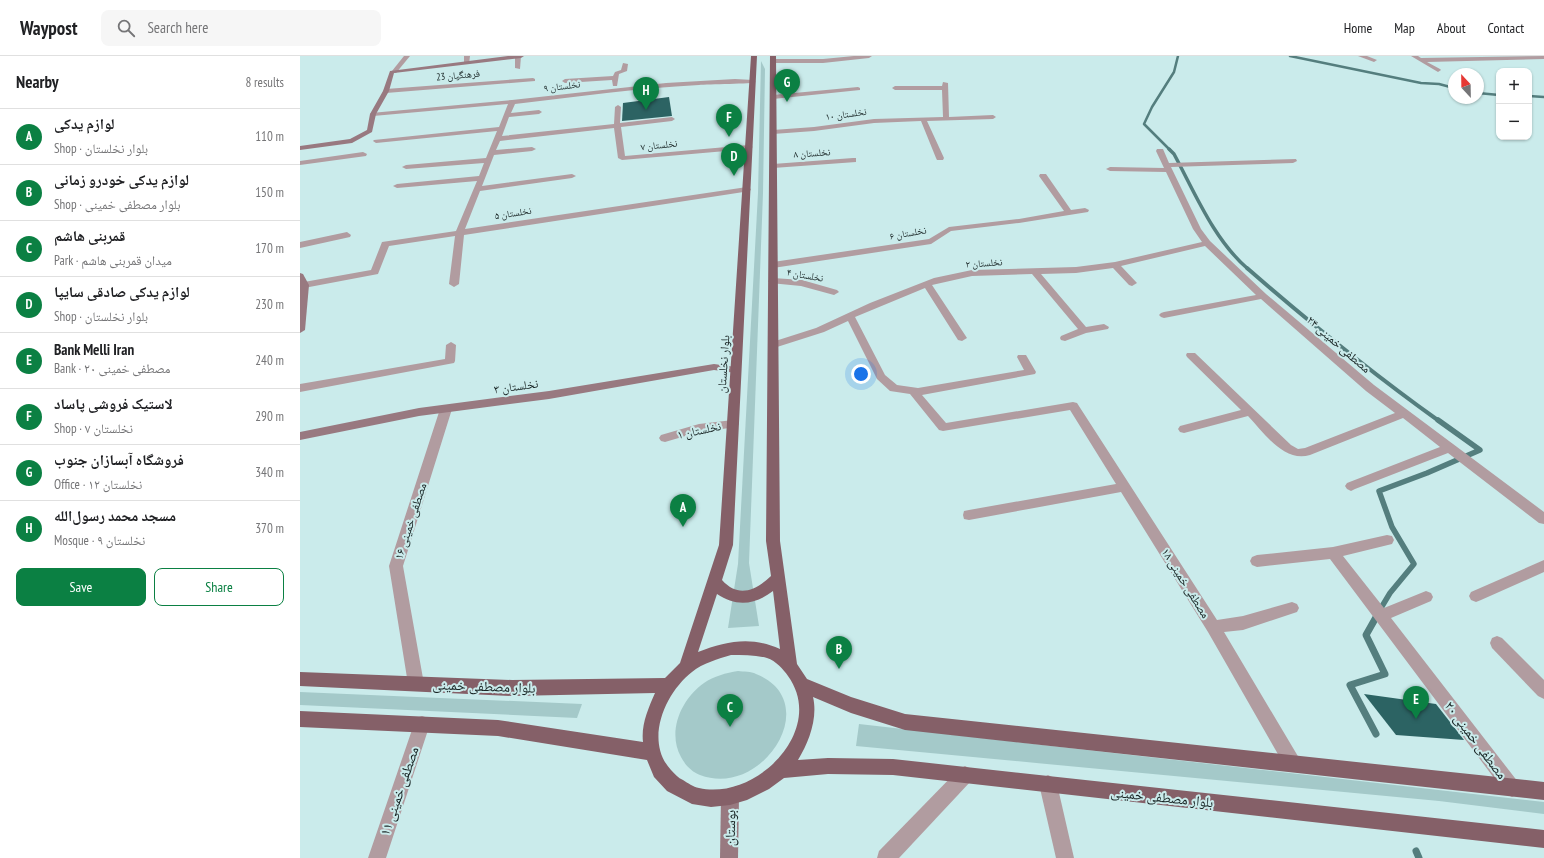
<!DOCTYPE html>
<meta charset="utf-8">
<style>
body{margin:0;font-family:"PT Sans Narrow","Noto Naskh Arabic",sans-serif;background:#f6f6f6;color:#202124}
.controls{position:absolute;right:12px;top:12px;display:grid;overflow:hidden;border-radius:8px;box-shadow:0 1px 3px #0004}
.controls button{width:36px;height:36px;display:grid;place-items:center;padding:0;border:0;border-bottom:1px solid #e0e0e0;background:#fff;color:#202124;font:20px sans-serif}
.compass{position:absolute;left:1148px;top:12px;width:36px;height:36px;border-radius:50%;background:#fff;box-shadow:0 1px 3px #0004;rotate:338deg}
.you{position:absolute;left:561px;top:318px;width:14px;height:14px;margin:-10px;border:3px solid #fff;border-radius:50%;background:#1a73e8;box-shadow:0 0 0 6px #1a73e833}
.badge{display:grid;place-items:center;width:26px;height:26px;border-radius:50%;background:#0b8043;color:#fff;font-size:13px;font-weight:700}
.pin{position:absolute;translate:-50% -33px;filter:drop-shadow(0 1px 2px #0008)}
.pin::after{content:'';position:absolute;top:21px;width:14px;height:12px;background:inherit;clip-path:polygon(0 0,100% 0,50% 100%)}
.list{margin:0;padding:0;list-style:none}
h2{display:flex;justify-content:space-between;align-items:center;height:52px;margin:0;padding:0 16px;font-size:17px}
h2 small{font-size:13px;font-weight:400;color:#757577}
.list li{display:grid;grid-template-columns:26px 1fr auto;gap:12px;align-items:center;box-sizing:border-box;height:56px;padding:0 16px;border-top:1px solid #e0e0e0}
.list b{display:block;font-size:15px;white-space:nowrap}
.list p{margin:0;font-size:13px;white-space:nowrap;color:#757577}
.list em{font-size:13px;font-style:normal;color:#757577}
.actions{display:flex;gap:8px;padding:12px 16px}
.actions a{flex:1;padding:9px 0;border:1px solid #0b8043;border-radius:8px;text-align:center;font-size:14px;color:#0b8043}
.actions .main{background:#0b8043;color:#fff}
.icon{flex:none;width:22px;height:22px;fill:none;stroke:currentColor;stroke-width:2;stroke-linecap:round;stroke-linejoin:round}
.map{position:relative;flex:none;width:1244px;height:802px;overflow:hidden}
header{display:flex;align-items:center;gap:24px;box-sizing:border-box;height:56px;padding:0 20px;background:#fff;border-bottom:1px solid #e0e0e0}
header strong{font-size:19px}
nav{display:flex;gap:22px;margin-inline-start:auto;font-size:14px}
.search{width:280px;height:36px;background:#f6f6f6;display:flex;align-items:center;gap:10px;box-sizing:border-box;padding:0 14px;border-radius:8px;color:#757577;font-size:15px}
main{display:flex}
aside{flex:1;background:#fff}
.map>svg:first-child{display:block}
.green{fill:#a4c9c9}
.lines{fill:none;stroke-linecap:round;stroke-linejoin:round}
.stream-far4{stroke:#547e7e;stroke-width:2.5}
.stream-far3{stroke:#547e7e;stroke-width:3.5}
.stream-far2{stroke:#547e7e;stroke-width:4}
.stream-far1{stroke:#547e7e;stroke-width:5.5}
.stream{stroke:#547e7e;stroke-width:7}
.building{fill:#2c6363}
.street{fill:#b19ca0;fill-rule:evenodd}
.secondary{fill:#987980;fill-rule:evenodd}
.primary{fill:#856068;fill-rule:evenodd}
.labels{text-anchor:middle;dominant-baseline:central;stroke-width:4;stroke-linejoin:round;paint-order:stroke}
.far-street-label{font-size:10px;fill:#182424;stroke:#caebeb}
.street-label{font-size:12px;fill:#182424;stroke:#caebeb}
.near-street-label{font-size:14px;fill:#182424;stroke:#caebeb}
</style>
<header>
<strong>Waypost</strong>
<div class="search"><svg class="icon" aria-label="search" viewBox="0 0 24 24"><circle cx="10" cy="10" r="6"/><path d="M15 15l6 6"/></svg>Search here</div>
<nav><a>Home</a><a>Map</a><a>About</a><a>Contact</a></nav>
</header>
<main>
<aside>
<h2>Nearby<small>8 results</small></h2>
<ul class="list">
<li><span class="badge">A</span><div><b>لوازم یدکی</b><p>Shop · بلوار نخلستان</p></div><em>110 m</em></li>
<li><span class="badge">B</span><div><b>لوازم یدکی خودرو زمانی</b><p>Shop · بلوار مصطفی خمینی</p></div><em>150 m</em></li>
<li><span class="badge">C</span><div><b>قمربنی هاشم</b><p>Park · میدان قمربنی هاشم</p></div><em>170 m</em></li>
<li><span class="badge">D</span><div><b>لوازم یدکی صادقی سایپا</b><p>Shop · بلوار نخلستان</p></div><em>230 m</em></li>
<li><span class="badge">E</span><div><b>Bank Melli Iran</b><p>Bank · مصطفی خمینی ۲۰</p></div><em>240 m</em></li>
<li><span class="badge">F</span><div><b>لاستیک فروشی پاساد</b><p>Shop · نخلستان ۷</p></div><em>290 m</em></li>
<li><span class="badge">G</span><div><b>فروشگاه آبسازان جنوب</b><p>Office · نخلستان ۱۲</p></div><em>340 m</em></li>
<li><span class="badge">H</span><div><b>مسجد محمد رسول‌الله</b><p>Mosque · نخلستان ۹</p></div><em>370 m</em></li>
</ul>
<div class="actions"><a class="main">Save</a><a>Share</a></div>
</aside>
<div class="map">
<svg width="1244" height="802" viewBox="0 0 1244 802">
<rect width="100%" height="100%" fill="#caebeb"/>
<g class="green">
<polygon points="461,5 465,13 463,137 449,507 459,570 428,572 438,508 458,137"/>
<path d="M438,615c6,1 13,0 18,3 69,27 7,125 -56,101 -8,-3 -15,-10 -19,-18 -14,-25 0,-58 23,-74 10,-7 22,-10 34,-12z"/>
<polygon points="0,636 282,648 277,662 0,649"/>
<polygon points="559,668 1244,746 1244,758 1139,745 556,690"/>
</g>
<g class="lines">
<g class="stream-far4">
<polyline points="990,0 1121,27 1139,28 1154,32"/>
<polyline points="1178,37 1199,39"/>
<polyline points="1229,40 1244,41"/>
<polyline points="870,94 844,68 852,51 874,16 878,0"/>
</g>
<path class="stream-far3" d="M869,93l5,5c21,39 40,86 74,115"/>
<path class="stream-far2" d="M947,212c62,54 125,105 192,153"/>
<polyline class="stream-far1" points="1078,557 1090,537 1114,508 1092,471 1079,435 1127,417 1180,394 1138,364"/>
<g class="stream">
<polyline points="1076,678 1050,629 1085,618 1066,579 1079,556"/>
<polyline points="1116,795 1119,802"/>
</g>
</g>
<g class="building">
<polygon points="369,41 372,60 322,65 323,47"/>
<polygon points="1064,638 1136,648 1164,684 1096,679"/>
</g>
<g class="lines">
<g class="street">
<polygon points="104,0 110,0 96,17 92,17 92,15"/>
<polygon points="164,0 170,0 169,8 164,7"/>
<polygon points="215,0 221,0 220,13 215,12"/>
<polygon points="554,0 572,0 569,2 523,7 473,7 470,5 473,3 523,3"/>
<polygon points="1058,0 1067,0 1077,4 1074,6"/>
<polygon points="1111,0 1118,0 1121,2 1244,0 1244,3 1127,6 1140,13 1141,14 1138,16"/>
<polygon points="323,7 328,8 327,15 319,18 317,30 313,30 312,24 265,27 262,25 265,23 313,20 315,16 321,14"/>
<polygon points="233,22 235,23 235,25 86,37 83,35 86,33"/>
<path d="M435,23l18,1 3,2c-3,2 -49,2 -57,3 -62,3 -123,12 -184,19l-4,9 28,-3 3,2 -3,2 -30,3 -7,19 112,-12 1,-17 3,-2 3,2 -1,16 52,-6 3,2 -3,2 -51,6 4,29 124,-11 4,2 -4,2 -127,11 -4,-2 -4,-30 -114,13 -4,9 36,-3 4,2 -4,2 -38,4 -12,31 90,-12 4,2 -4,2 -92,13 -15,38 282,-42 4,2 -1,2 -286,44 -5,49 -5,3 -5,-3 6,-48 -66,10 -11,28 -74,14 -4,-2 1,-3 3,-1 67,-12 11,-28 74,-11 21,-50 -80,7 -4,-2 4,-2 82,-8 5,-13 -78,6 -4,-2 4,-2 80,-7 11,-27 -121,12 -3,-2 1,-1 125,-13 9,-23 -135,12 -3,-2 1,-1 141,-13 154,-17z"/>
<polygon points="643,26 648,27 649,61 693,59 696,61 693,63 627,65 644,102 643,104 637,104 636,102 621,65 574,67 514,75 473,78 470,76 473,74 514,71 574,63 643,61 642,34 595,34 592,32 595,30 642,30"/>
<polygon points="558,31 560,32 560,34 473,43 470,41 473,39"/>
<path d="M857,93h6l6,14 127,-4 1,2 -4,2 -122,4 30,62 9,12 56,53 108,91 170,127v12l-5,-1 -91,-70 -93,36 -4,2 -4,-2 -2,-3 2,-3 93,-36 -37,-29 -93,37c-26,8 -46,-22 -62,-39l-64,17 -4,-1 -2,-3 2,-3 61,-16 -54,-53 -1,-2 1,-2h8l96,92 7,4 7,-1 90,-35 -29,-22 -105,-92 -97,19 -3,-1 -2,-2 2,-2 3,-1 92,-17 -51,-49 -84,20 16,17 -5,3 -3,-1 -16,-17 -37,5 -35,1 45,53 18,-3 5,3 -1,2 -22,4 -21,8 -4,-1 -1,-2 1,-2 17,-7 -46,-55 -60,2 -40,9 35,53 -5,3 -4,-1 -33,-52 -70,29 30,58 12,10 21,3 106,-18 -7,-13 1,-2h8l10,17 -1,2 -113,21 24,28 127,-21 4,1 140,217 26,-4 49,-14 5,2 2,4 -2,4 -54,18 -19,2 75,126 2,6 -2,6 -6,2 -6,-2 -79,-138 -87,-140 -152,28 -5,-1 -1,-4 1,-4 5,-1 147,-26 -46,-74 -127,21 -4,-1 -29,-36 -20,-3 -13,-12 -29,-58 -24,11 -47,15h-8l-1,-2 1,-2 47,-15 54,-25 64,-25 38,-8 104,-3 39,-5 87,-20 -9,-13 -27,-57 -56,-1 -4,-2 4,-2 54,1 -8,-17z"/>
<polygon points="63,96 67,98 66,100 0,109 0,105"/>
<polygon points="553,102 556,102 556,106 473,112 469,110 473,108"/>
<polygon points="740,118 746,118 771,154 785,152 789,154 788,156 719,167 651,175 631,188 473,212 469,209 473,206 629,183 649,171 719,163 764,155 739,120"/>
<polygon points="47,176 51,179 50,181 0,192 0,186"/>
<polygon points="473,222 502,224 537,234 539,236 534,239 501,230 470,227 468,225"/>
<polygon points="151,286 156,289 155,305 154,307 0,336 0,328 145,303 146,289"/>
<polygon points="146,349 150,350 152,353 103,510 124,628 122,633 116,635 110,633 108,628 89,510 140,353 142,350"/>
<polygon points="433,364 437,365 439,368 437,371 399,376 365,386 361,385 359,382 361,379 399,368"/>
<polygon points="1087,479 1092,480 1094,484 1092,488 1043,500 1084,552 1126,535 1131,537 1133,541 1131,545 1091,562 1218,726 1221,732 1218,738 1212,741 1206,738 1030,503 957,511 952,509 950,505 952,501 957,499 1033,491"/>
<polygon points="1244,504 1244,516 1181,544 1176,546 1171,544 1169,540 1171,536"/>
<polygon points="1197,580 1202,582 1244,624 1244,643 1238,640 1192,592 1190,587 1192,582"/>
<polygon points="122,660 128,662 130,668 86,802 68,802 114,668 116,662"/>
<polygon points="665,710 671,713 674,719 671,725 599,802 577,802 579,795 659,713"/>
<polygon points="748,719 754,722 757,728 774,802 756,802 739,728 742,722"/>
</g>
<g class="secondary">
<polygon points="208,0 224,0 221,2 94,17 89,35 76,58 72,76 52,87 0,94 0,90 50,83 67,74 70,58 83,35 90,15"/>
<polygon points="0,217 3,218 9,229 5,274 0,277"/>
<polygon points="414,308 436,311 441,314 436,317 414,314 249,343 119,360 0,384 0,376 119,352 249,335"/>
<polygon points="430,732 436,735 439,741 438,802 420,802 421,741 424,735"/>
</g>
<path class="primary" d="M451,0h6l-24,489 -11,35c16,18 33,11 49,-4l-5,-35 4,-485h6l4,485 17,123 10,15 44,18 54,17 639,68v18l-639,-70 -54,-17 -38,-16c5,21 -4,45 -15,63l30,-2 65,1 651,71v18l-651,-73 -65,-1 -44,4 -15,11 -22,11 -17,5 -19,2 -19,-3 -25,-13 -13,-14 -7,-17 -149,-24 -198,-9v-16l198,9 145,22c-2,-17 5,-33 12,-49l-143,3 -212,-10v-14l212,8 153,-2 15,-15 39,-118zM473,535l7,58c-29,-13 -53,-8 -82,3l19,-58c19,13 38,11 56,-3zM431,599c12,0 25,0 36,3 9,3 16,11 21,18 39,54 -32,125 -89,112 -6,-1 -11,-5 -16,-8 -5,-2 -8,-6 -12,-10 -27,-29 -6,-77 21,-98 11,-9 26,-13 39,-17z"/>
</g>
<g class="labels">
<g class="far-street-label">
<text transform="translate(158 19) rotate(-5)">فرهنگیان 23</text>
<text transform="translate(262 30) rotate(-7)">نخلستان ۹</text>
<text transform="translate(546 58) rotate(-8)">نخلستان ۱۰</text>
<text transform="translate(359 89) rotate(-6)">نخلستان ۷</text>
<text transform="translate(512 97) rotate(-4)">نخلستان ۸</text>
<text transform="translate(213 157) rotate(-9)">نخلستان ۵</text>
<text transform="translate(608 177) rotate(-10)">نخلستان ۶</text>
<text transform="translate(684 207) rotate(-4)">نخلستان ۲</text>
<text transform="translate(505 219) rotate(10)">نخلستان ۴</text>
</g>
<g class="street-label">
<text transform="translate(1039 288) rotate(41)">مصطفی خمینی ۲۴</text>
<text transform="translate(423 308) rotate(-86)">بلوار نخلستان</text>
<text transform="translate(216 330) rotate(-8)">نخلستان ۳</text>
<text transform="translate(399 374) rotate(-12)">نخلستان ۱</text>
<text transform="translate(110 465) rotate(-72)">مصطفی خمینی ۱۶</text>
<text transform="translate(886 527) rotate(58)">مصطفی خمینی ۱۸</text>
</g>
<g class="near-street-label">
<text transform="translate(184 630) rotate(2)">بلوار مصطفی خمینی</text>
<text transform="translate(1176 684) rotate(53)">مصطفی خمینی ۲۰</text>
<text transform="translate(99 735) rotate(-71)">مصطفی خمینی ۱۱</text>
<text transform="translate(862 741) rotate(6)">بلوار مصطفی خمینی</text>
<text transform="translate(430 772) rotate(-89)">بوستان</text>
</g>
</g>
</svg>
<div class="controls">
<button>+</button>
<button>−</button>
</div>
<svg class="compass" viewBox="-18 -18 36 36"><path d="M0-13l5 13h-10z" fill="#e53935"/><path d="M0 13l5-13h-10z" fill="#757577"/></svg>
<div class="you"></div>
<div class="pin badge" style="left:383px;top:471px">A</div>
<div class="pin badge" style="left:539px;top:613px">B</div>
<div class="pin badge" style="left:430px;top:671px">C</div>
<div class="pin badge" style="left:434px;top:120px">D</div>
<div class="pin badge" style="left:1116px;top:663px">E</div>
<div class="pin badge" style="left:429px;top:81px">F</div>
<div class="pin badge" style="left:487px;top:46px">G</div>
<div class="pin badge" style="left:346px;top:54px">H</div>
</div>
</main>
